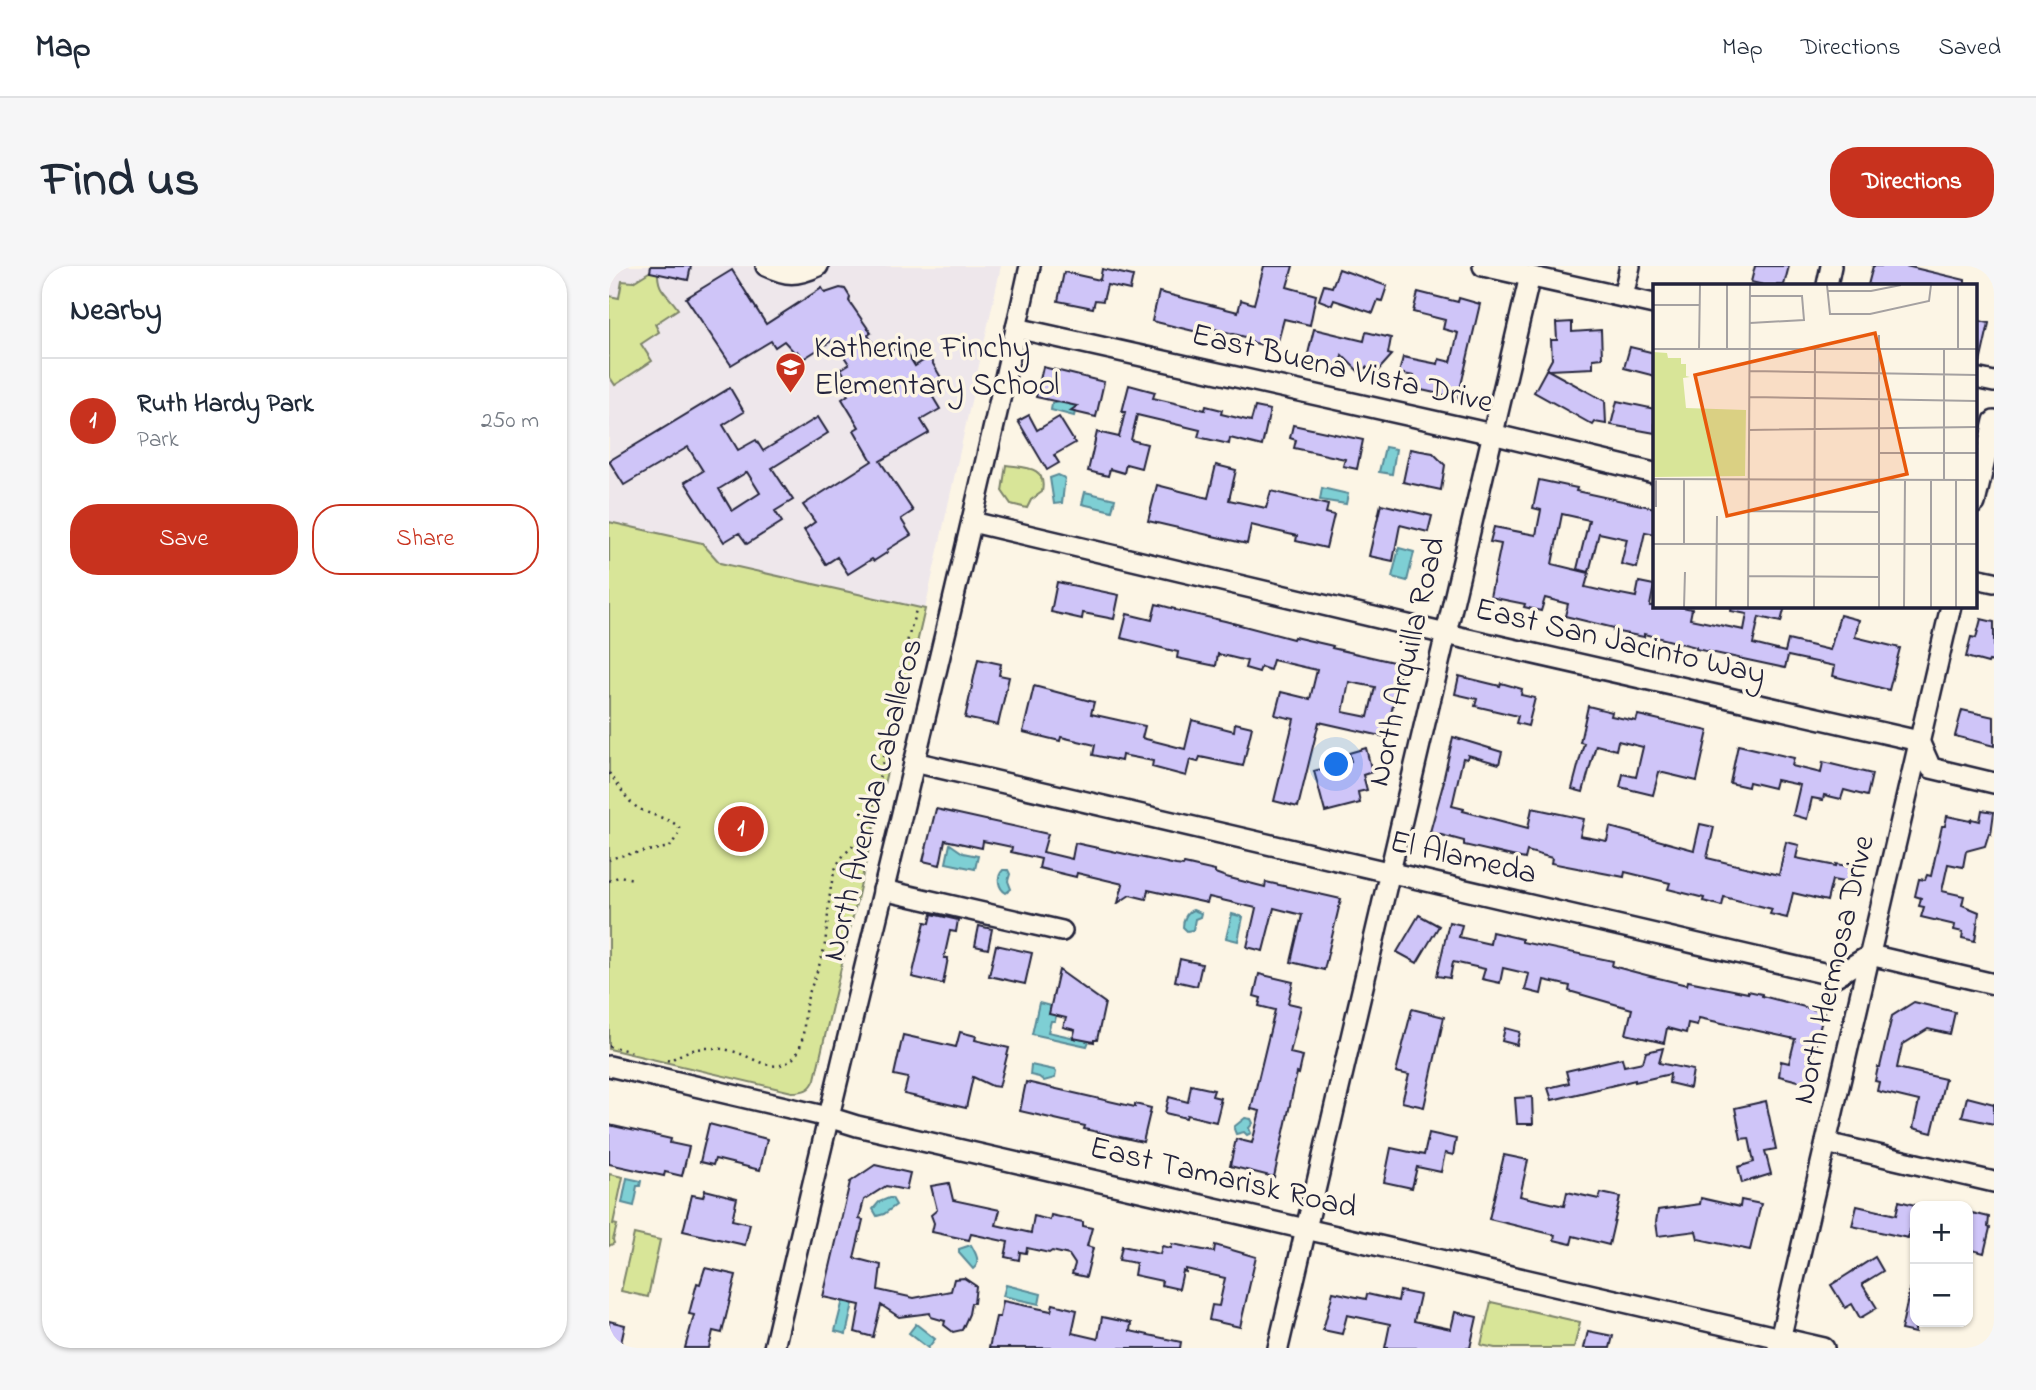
<!DOCTYPE html>
<meta charset="utf-8">
<style>
body{margin:0;font-family:"Indie Flower",sans-serif;background:#f6f6f7;color:#1f2937}
.controls{position:absolute;right:21px;bottom:21px;display:grid;overflow:hidden;border-radius:14px;box-shadow:0 2px 5px #0004}
.controls button{width:63px;height:63px;display:grid;place-items:center;padding:0;border:0;border-bottom:2px solid #e0e1e3;background:#fff;color:#1f2937;font:35px sans-serif}
.you{position:absolute;left:728px;top:499px;width:24px;height:24px;margin:-18px;border:5px solid #fff;border-radius:50%;background:#1a73e8;box-shadow:0 0 0 10px #1a73e833}
.badge{display:grid;place-items:center;width:46px;height:46px;border-radius:50%;background:#c8321e;color:#fff;font-size:23px;font-weight:700}
.pin{position:absolute;translate:-50% -50%;border:4px solid #fff;box-shadow:0 2px 7px #0006}
.list{margin:0;padding:0;list-style:none}
h2{display:flex;justify-content:space-between;align-items:center;height:91px;margin:0;padding:0 28px;font-size:30px}
h2 small{font-size:23px;font-weight:400;color:#747a83}
.list li{display:grid;grid-template-columns:46px 1fr auto;gap:21px;align-items:center;box-sizing:border-box;height:126px;padding:0 28px;border-top:2px solid #e0e1e3}
.list b{display:block;font-size:26px;white-space:nowrap}
.list p{margin:0;font-size:23px;white-space:nowrap;color:#747a83}
.list em{font-size:23px;font-style:normal;color:#747a83}
.actions{display:flex;gap:14px;padding:21px 28px}
.actions a{flex:1;padding:16px 0;border:2px solid #c8321e;border-radius:28px;text-align:center;font-size:24px;color:#c8321e}
.actions .main{background:#c8321e;color:#fff}
.map{position:relative;flex:none;width:1385px;height:1082px;overflow:hidden;border-radius:28px}
header{display:flex;align-items:center;gap:42px;box-sizing:border-box;height:98px;padding:0 35px;background:#fff;border-bottom:2px solid #e0e1e3}
header strong{font-size:33px}
nav{display:flex;gap:38px;margin-inline-start:auto;font-size:24px}
.intro{display:flex;align-items:center;justify-content:space-between;box-sizing:border-box;height:168px;padding:0 42px}
h1{margin:0;font-size:49px}
.button{padding:18px 32px;border-radius:28px;background:#c8321e;color:#fff;font-size:24px;font-weight:700}
main{display:flex;gap:42px;padding:0 42px}
aside{flex:1;background:#fff;border-radius:28px;box-shadow:0 2px 5px #0004}
.map>svg:first-child{display:block}
.built{fill:#eee7eb}
.green{fill:#d8e598;stroke:#7d846a;stroke-width:2}
.water{fill:#7ecfd4;stroke:#598a97;stroke-width:2}
.building{fill:#cfc5f8;stroke:#22223b;stroke-width:2;fill-rule:evenodd}
.lines{fill:none;stroke-linecap:round;stroke-linejoin:round}
.minor-casing{stroke:#22223b;stroke-width:24}
.path{stroke:#22223b;stroke-width:2.5;stroke-dasharray:2 5;stroke-linecap:butt}
.minor{stroke:#fcf5e5;stroke-width:19}
.labels{text-anchor:middle;dominant-baseline:central;stroke-width:7;stroke-linejoin:round;paint-order:stroke}
.poi-label{font-size:32px;fill:#22223b;stroke:#fcf5e5;text-anchor:start}
.street-label{font-size:32px;fill:#22223b;stroke:#fcf5e5}
.inset-road{fill:none;stroke:#a5a1a1;stroke-width:2}
.view{fill:#e8590c;fill-opacity:0.15;stroke:#e8590c;stroke-width:3.5}
.inset-edge{fill:none;stroke:#22223b;stroke-width:3.5}
</style>
<header>
<strong>Map</strong>
<nav><a>Map</a><a>Directions</a><a>Saved</a></nav>
</header>
<div class="intro"><h1>Find us</h1><a class="button">Directions</a></div>
<main>
<aside>
<h2>Nearby<small></small></h2>
<ul class="list">
<li><span class="badge">1</span><div><b>Ruth Hardy Park</b><p>Park</p></div><em>250 m</em></li>
</ul>
<div class="actions"><a class="main">Save</a><a>Share</a></div>
</aside>
<div class="map">
<svg width="1385" height="1082" viewBox="0 0 1385 1082">
<rect width="100%" height="100%" fill="#fcf5e5"/>
<filter id="ink" filterUnits="userSpaceOnUse"><feTurbulence type="fractalNoise" baseFrequency=".0143" numOctaves="2"/><feDisplacementMap in="SourceGraphic" scale="14" xChannelSelector="R" yChannelSelector="G"/><feConvolveMatrix kernelMatrix="1 2 1 2 8 2 1 2 1" color-interpolation-filters="sRGB"/></filter>
<g filter="url(#ink)">
<polygon class="built" points="0,0 392,0 316,343 110,297 93,277 0,256"/>
<g class="green">
<path d="M45,3l4,1c-1,22 9,22 20,39l-23,15 4,8 -18,12 11,17 -37,24 -6,-9v-80l10,2 3,-17 11,1z"/>
<path d="M397,199c20,3 41,1 36,27l-11,8 -4,8 -16,-4 -9,-13z"/>
<path d="M0,256l93,21 18,20 205,46 -110,470c-4,11 -11,13 -23,13l-183,-43z"/>
<polygon points="0,908 14,911 4,958 8,959 4,974 5,977 0,980"/>
<polygon points="25,968 51,974 39,1031 12,1025"/>
<polygon points="882,1036 971,1056 965,1082 886,1082 872,1079"/>
</g>
<g class="water">
<polygon points="469,135 465,150 442,144 443,137"/>
<polygon points="776,181 787,183 783,208 770,206"/>
<polygon points="449,209 456,212 453,237 445,238 441,212"/>
<polygon points="713,222 739,228 737,238 711,234"/>
<polygon points="476,226 506,233 503,245 473,238"/>
<polygon points="790,282 805,286 798,315 783,311"/>
<polygon points="341,578 354,587 369,590 366,603 337,597"/>
<path d="M394,604h5l2,4 -2,7 3,8 -5,4c-8,-5 -10,-16 -3,-23z"/>
<path d="M584,644l8,3 -1,4 -5,2 -2,11 -6,1 -4,-4c0,-6 3,-15 10,-17z"/>
<polygon points="623,648 634,651 629,675 617,672"/>
<polygon points="430,737 442,740 447,750 446,755 442,755 439,766 480,775 478,780 423,768"/>
<polygon points="422,799 445,804 447,806 446,812 435,815 430,811 421,809"/>
<polygon points="636,852 642,853 644,857 640,862 642,867 638,869 635,866 627,868 625,863 626,860"/>
<polygon points="18,912 32,915 31,920 28,920 27,925 28,926 25,940 13,937"/>
<polygon points="280,932 283,932 287,939 275,948 268,950 264,943 270,936"/>
<path d="M362,979c4,7 11,18 2,24l-14,-16v-4z"/>
<polygon points="397,1019 432,1028 430,1038 394,1030"/>
<polygon points="235,1030 245,1033 237,1068 226,1065"/>
<polygon points="307,1058 326,1073 319,1082 300,1067"/>
</g>
<g class="building">
<polygon points="42,0 82,0 79,14 41,6"/>
<polygon points="655,0 684,0 678,21 707,29 701,59 675,53 667,83 639,75 640,72 602,62 601,69 543,55 550,26 629,46 632,34 645,38"/>
<polygon points="1146,0 1180,0 1175,19 1155,19 1142,16"/>
<polygon points="1264,0 1297,0 1356,14 1356,19 1259,19"/>
<polygon points="493,3 524,10 521,24 498,19 494,35 486,34 484,42 449,35 455,6 491,14"/>
<polygon points="730,3 778,20 773,35 769,34 764,47 725,34 723,39 710,34 715,19 723,21"/>
<polygon points="123,4 157,58 213,22 216,27 231,22 236,23 241,31 240,35 262,67 259,69 272,91 293,79 306,100 320,91 334,115 319,123 331,143 312,154 320,167 271,195 304,245 292,253 302,269 278,284 279,286 265,295 263,293 239,308 228,291 217,298 195,264 206,256 194,239 263,195 245,164 250,161 233,133 239,129 235,121 240,117 232,103 240,98 224,74 194,93 188,85 186,87 175,75 166,81 162,75 122,99 77,32"/>
<polygon points="809,26 849,36 850,32 871,38 849,132 803,122 805,110 790,107 794,91 829,98 830,93 842,96 849,67 834,63 836,54 804,46"/>
<polygon points="1366,54 1380,57 1371,97 1366,97"/>
<polygon points="963,56 963,66 992,64 993,92 984,93 984,102 939,104 996,135 997,158 986,156 984,159 925,126 943,93 942,74 948,74 947,57"/>
<polygon points="705,63 755,75 757,66 782,72 779,88 783,89 765,109 757,101 751,107 733,89 731,100 698,92"/>
<polygon points="1021,81 1046,87 1046,110 1015,102"/>
<polygon points="434,101 495,116 487,151 461,145 468,140 427,131"/>
<polygon points="520,119 546,126 544,132 596,144 597,140 613,144 612,148 642,155 646,141 661,144 653,180 621,172 620,178 589,171 591,164 528,149 522,174 538,178 532,202 517,198 515,207 501,203 499,210 479,205 488,166 510,171 516,146 513,146"/>
<path d="M121,122l14,24 -21,13 15,25 18,-10 7,11 55,-34 10,16 -56,35 21,32 -18,11 7,11 -35,22 -8,-11 -15,9 -39,-60 18,-11 -15,-24 -64,38 -15,-24zM138,206l13,21 -28,18 -13,-22z"/>
<polygon points="1008,135 1046,143 1046,167 1002,159"/>
<polygon points="420,149 428,164 450,151 466,177 445,189 450,197 438,204 409,155"/>
<polygon points="684,159 754,174 748,203 734,200 736,193 685,182 687,174 681,172"/>
<polygon points="801,183 824,187 836,199 832,224 794,216"/>
<polygon points="607,199 627,204 620,234 657,242 662,225 719,239 717,247 725,249 717,282 687,275 688,270 642,259 638,278 539,255 548,219 599,232"/>
<polygon points="930,214 968,222 967,225 1046,242 1046,268 1036,266 1028,302 1012,298 1018,273 990,267 980,306 968,303 980,254 953,248 943,298 980,307 976,321 1011,329 1012,328 1027,331 1030,316 1045,319 1041,340 1068,340 1083,343 1081,353 1135,364 1138,348 1122,345 1123,340 1176,340 1172,356 1150,351 1144,378 1176,386 1179,374 1221,384 1231,349 1250,354 1246,371 1291,382 1280,424 1224,410 1226,400 1179,390 1176,402 1087,383 1087,381 1035,368 1035,371 1004,365 1005,362 956,350 959,338 936,332 932,345 915,341 916,338 881,331 892,278 881,276 885,261 927,269 932,244 924,242"/>
<polygon points="772,238 823,250 819,266 791,259 784,295 760,290"/>
<polygon points="448,316 510,329 505,353 474,347 473,353 442,346"/>
<path d="M547,338l19,5v1l50,11 68,18 1,-2 39,9 -1,2 70,16 -16,73 -67,-15 -21,85 -24,-6 20,-82 -19,-4 6,-23 29,7 7,-29 -44,-10 -3,10 -9,-3 -2,5 -14,-4 2,-7 -29,-7 -2,12 -39,-8 1,-6 -57,-14 6,-24 25,6zM740,416l26,5 -7,30 -25,-5z"/>
<polygon points="1372,353 1385,356 1385,396 1380,395 1379,397 1357,391 1362,371 1367,372"/>
<polygon points="369,393 392,398 390,409 400,411 389,459 356,452"/>
<polygon points="850,410 891,420 892,417 913,423 912,429 926,432 919,460 907,457 909,450 866,440 868,433 846,428"/>
<polygon points="425,420 485,436 482,448 536,460 533,472 576,483 583,454 625,465 626,457 643,461 634,500 591,491 589,496 581,494 577,510 543,501 544,495 513,489 512,495 484,489 486,479 452,471 451,475 414,466"/>
<polygon points="979,440 1003,446 1002,450 1027,455 1029,449 1099,465 1088,515 1050,506 1044,529 1011,521 1014,508 1027,511 1034,481 1009,475 1007,484 987,479 974,526 963,523 975,477 971,476"/>
<polygon points="1353,444 1385,451 1385,480 1346,470"/>
<polygon points="844,471 893,486 890,498 859,489 858,493 854,492 843,540 855,543 854,545 919,562 923,542 975,553 971,570 998,575 1001,561 1085,584 1091,558 1105,561 1098,592 1170,609 1177,576 1190,579 1187,592 1227,600 1227,598 1244,601 1240,617 1223,614 1218,635 1184,627 1178,652 1161,648 1163,643 1115,631 1113,640 1094,635 1095,632 1059,623 1061,617 1016,606 1015,611 942,597 943,592 918,585 916,593 855,579 855,575 821,566 835,515 834,515"/>
<polygon points="1129,479 1185,492 1183,500 1212,507 1214,496 1263,508 1258,530 1235,524 1232,533 1215,529 1214,534 1203,532 1198,553 1184,549 1191,519 1167,514 1165,522 1140,516 1139,521 1121,517"/>
<polygon points="757,482 763,506 754,509 758,524 749,526 751,537 716,546 705,505 742,495 740,487"/>
<polygon points="327,543 439,568 434,586 463,593 466,577 567,599 574,600 575,598 606,605 606,607 617,611 656,621 657,616 732,633 715,704 682,696 693,649 665,642 654,685 638,681 647,642 600,631 598,637 539,624 537,633 521,629 509,637 514,618 468,607 467,611 430,602 432,593 402,586 403,581 374,575 373,582 336,574 331,599 314,595"/>
<polygon points="1373,544 1385,546 1382,568 1380,567 1376,580 1357,585 1354,601 1339,598 1333,625 1355,630 1353,639 1370,646 1366,675 1353,672 1354,666 1345,664 1346,659 1312,651 1315,641 1310,640 1312,632 1306,630 1310,613 1316,614 1318,609 1322,610 1333,560 1336,560 1338,550 1362,555 1363,553 1371,555"/>
<polygon points="323,648 349,654 347,666 341,665 335,692 339,692 334,718 303,711 316,656 321,657"/>
<polygon points="810,649 830,660 808,697 788,686"/>
<polygon points="840,656 853,659 850,671 881,678 883,666 913,673 913,676 1004,695 1003,700 1041,710 1078,719 1079,715 1139,727 1139,725 1153,728 1153,730 1215,746 1197,817 1170,810 1172,795 1180,797 1186,773 1090,752 1088,759 1079,757 1077,767 1058,762 1055,777 1017,768 1023,743 960,725 961,720 935,714 932,728 916,724 920,708 894,702 891,717 873,713 876,703 844,696 841,712 828,710"/>
<polygon points="370,660 383,663 379,683 366,680"/>
<polygon points="387,679 423,687 416,718 380,710"/>
<polygon points="571,693 593,698 588,720 566,715"/>
<polygon points="450,704 496,737 488,774 485,774 485,776 464,772 466,764 454,761 457,752 440,748"/>
<polygon points="650,708 684,716 679,737 692,740 681,787 694,790 690,808 688,807 665,911 621,900 627,873 643,877 651,845 642,843 666,744 650,740 652,732 645,730"/>
<polygon points="1305,736 1346,746 1341,768 1319,763 1293,779 1288,802 1336,813 1323,867 1304,862 1310,835 1268,825 1270,816 1266,815 1269,801 1271,801 1283,750"/>
<polygon points="803,743 835,751 815,841 793,836 800,809 787,806"/>
<polygon points="896,762 911,766 908,779 893,775"/>
<polygon points="351,766 367,770 366,774 400,782 390,821 383,820 364,811 357,842 295,828 299,812 285,809 294,769 347,781"/>
<polygon points="1054,782 1050,797 1084,804 1081,822 1060,817 1061,808 1026,816 1026,814 943,834 939,822 960,817 957,805 1013,792 1015,800 1034,796 1037,786"/>
<polygon points="417,816 526,841 526,838 542,842 534,876 475,863 476,860 411,845"/>
<polygon points="582,819 605,824 603,830 611,832 610,836 612,836 607,856 578,849 577,852 556,847 560,831 579,836"/>
<polygon points="923,831 924,858 908,858 906,832"/>
<polygon points="1358,831 1385,838 1385,858 1353,851"/>
<polygon points="1157,835 1167,883 1156,885 1162,908 1133,917 1129,901 1145,896 1140,872 1132,873 1126,842"/>
<polygon points="100,858 158,873 151,904 106,893 104,899 91,896"/>
<polygon points="0,859 62,873 61,877 80,881 73,910 56,906 55,910 0,898"/>
<polygon points="820,867 847,873 844,889 836,887 832,906 808,901 803,922 775,916 782,882 815,889"/>
<polygon points="895,889 919,894 911,930 955,940 958,926 990,933 992,927 1011,931 1000,979 964,970 962,978 945,974 946,969 880,953"/>
<polygon points="266,899 301,907 297,924 277,920 255,934 250,953 254,954 245,992 272,999 269,1024 305,1032 342,1025 345,1013 355,1012 367,1020 365,1037 362,1037 360,1048 353,1064 344,1066 335,1059 336,1055 322,1051 321,1047 290,1051 272,1039 264,1071 246,1066 251,1039 214,1031 241,916"/>
<polygon points="340,917 344,934 391,944 387,959 422,967 425,950 441,954 442,949 474,956 474,960 483,962 478,980 484,982 477,1011 463,1008 466,998 460,989 443,985 440,987 418,982 417,987 411,986 410,994 396,991 399,976 362,968 360,974 323,966 325,957 322,949 328,944 322,920"/>
<polygon points="96,924 128,932 123,954 141,958 136,979 74,965 83,929 94,931"/>
<polygon points="1092,932 1131,941 1132,934 1152,938 1141,984 1089,973 1087,965 1049,970 1047,956 1049,944 1091,938"/>
<polygon points="1290,935 1306,939 1299,972 1243,960 1248,940 1287,949"/>
<polygon points="1359,946 1380,951 1379,961 1381,962 1375,987 1359,983"/>
<polygon points="563,978 605,986 606,979 647,991 631,1061 600,1054 603,1039 610,1040 616,1012 577,1003 577,1006 574,1005 570,1023 552,1019 553,1015 525,1009 527,997 510,994 513,980 551,988 553,980 562,982"/>
<polygon points="1266,991 1274,1005 1253,1018 1268,1042 1251,1052 1243,1038 1236,1042 1222,1019"/>
<polygon points="96,1002 127,1009 113,1067 104,1065 100,1082 76,1082 85,1049 80,1048 88,1017 91,1018"/>
<polygon points="1301,1023 1306,1023 1306,1067 1292,1064"/>
<polygon points="791,1025 811,1029 805,1055 842,1063 846,1046 868,1051 861,1082 776,1082 781,1058 738,1049 733,1068 714,1064 724,1026 757,1033 758,1028 789,1035"/>
<polygon points="394,1035 442,1045 444,1038 468,1044 463,1067 489,1073 493,1051 522,1057 521,1065 572,1076 571,1082 380,1082 387,1051 391,1051"/>
<polygon points="0,1055 16,1059 11,1082 0,1082"/>
<polygon points="979,1065 1004,1070 1001,1082 975,1082"/>
</g>
<g class="lines">
<defs>
<g id="minor">
<path d="M157,0c21,10 30,10 52,0"/>
<polyline points="874,0 1045,38"/>
<polyline points="1218,19 1222,0"/>
<polyline points="1014,31 1021,0"/>
<polyline points="407,62 883,168 1045,207"/>
<polyline points="1366,112 1385,116"/>
<polyline points="1366,237 1385,155"/>
<polyline points="363,256 837,368 1310,475 1322,502 1385,517"/>
<polyline points="1366,312 1385,316"/>
<polyline points="305,496 1227,710 1261,689 1385,718"/>
<polyline points="274,624 453,665"/>
<polyline points="0,800 219,851 248,860 1215,1082"/>
<polyline points="1217,877 1385,916"/>
<path d="M165,1082c84,-361 176,-720 256,-1082"/>
<polyline points="669,1082 921,10"/>
<polyline points="1169,1082 1342,340"/>
</g>
</defs>
<use href="#minor" class="minor-casing"/>
<g class="path">
<path d="M0,507c10,11 16,27 29,35 13,8 29,9 41,19v6l-9,14 -51,9 -10,4"/>
<polyline points="0,615 11,610 24,613"/>
<polyline points="0,780 24,786"/>
<path d="M58,794l3,1c21,-16 47,-16 71,-7 14,5 30,17 45,9 22,-10 16,-43 21,-63 5,-17 13,-34 17,-51 5,-26 3,-54 11,-79 6,-18 23,-25 33,-41l29,-131 5,-38 14,-50"/>
</g>
<use href="#minor" class="minor"/>
</g>
</g>
<defs>
<symbol id="school-pin" viewBox="-11 -11 22 30"><path d="M0 17L-7.5 6A9.5 9.5 0 1 1 7.5 6Z" fill="#c8321e" stroke="#fcf5e5"/><path d="M0-5L7-2L0 1L-7-2ZM-4 1L0 2.5L4 1V4Q0 6-4 4Z" fill="#fff"/></symbol>
</defs>
<g fill-rule="evenodd">
<use href="#school-pin" x="164" y="84" width="35" height="47"/>
</g>
<g class="labels">
<g class="poi-label">
<text x="205" y="83">Katherine Finchy<tspan x="205" dy="37">Elementary School</tspan></text>
</g>
<g class="street-label">
<text transform="translate(733 104) rotate(13)">East Buena Vista Drive</text>
<text transform="translate(1011 377) rotate(13)">East San Jacinto Way</text>
<text transform="translate(799 396) rotate(-77)">North Arquilla Road</text>
<text transform="translate(265 534) rotate(-76)">North Avenida Caballeros</text>
<text transform="translate(854 593) rotate(13)">El Alameda</text>
<text transform="translate(1226 704) rotate(-77)">North Hermosa Drive</text>
<text transform="translate(614 913) rotate(13)">East Tamarisk Road</text>
</g>
</g>
<g transform="translate(1044 18)">
<rect width="324" height="324" fill="#fcf5e5"/>
<path d="M0,68l14,1 1,5h13v6h5v12l4,1 -7,1 3,30 60,2 -1,66 -92,1z" fill="#d8e598"/>
<path class="inset-road" d="M174,1l3,29h40l59,-13 2,-16M174,7h44l30,-6M0,21h47M97,39l54,-3 -2,-24h-52M0,65h324M305,65v-64M46,66l1,-65M74,66v-65M96,87l228,4M97,113l227,4M96,146l228,-3M226,169h98M0,195l324,1M31,195v65M303,195v128M291,196v-131M3,223v-28M96,227l130,1M0,260h324M95,292l131,1M31,323l1,-35M63,323l1,-91M95,323l2,-322M161,323l1,-258M226,323v-272M251,323l1,-127M278,323v-127"/>
<path class="view" d="M222,49l32,141 -180,42 -32,-141z"/>
<rect width="324" height="324" class="inset-edge"/>
</g>
</svg>
<div class="controls">
<button>+</button>
<button>−</button>
</div>
<div class="you"></div>
<div class="pin badge" style="left:132px;top:563px">1</div>
</div>
</main>
